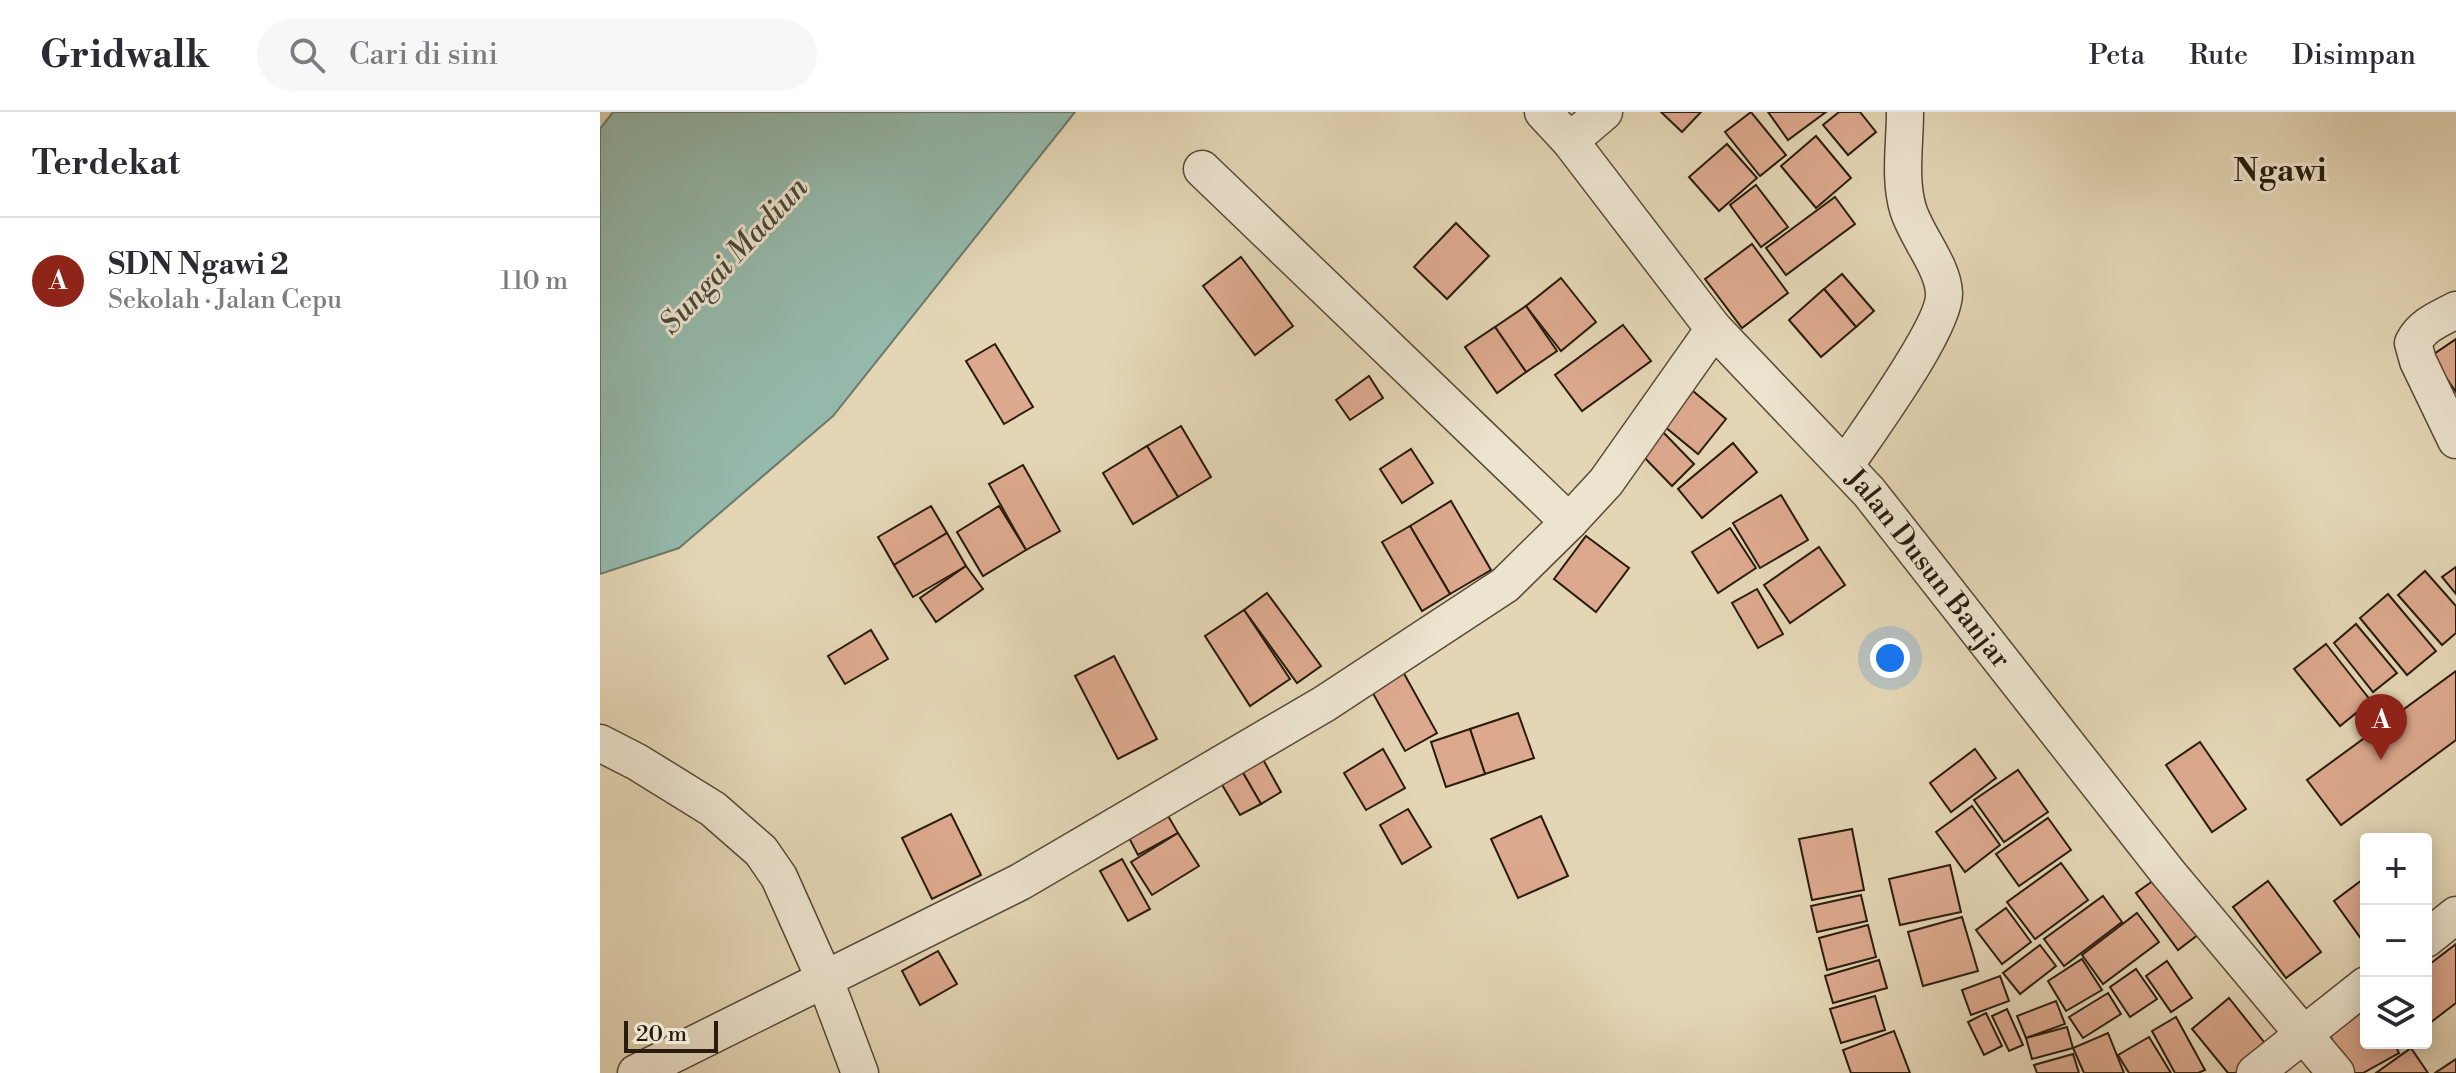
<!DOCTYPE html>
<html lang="id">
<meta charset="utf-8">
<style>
body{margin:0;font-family:"Libre Bodoni",serif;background:#f7f7f7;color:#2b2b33}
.controls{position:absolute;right:24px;bottom:24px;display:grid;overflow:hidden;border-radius:8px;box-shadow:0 4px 20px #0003}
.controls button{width:72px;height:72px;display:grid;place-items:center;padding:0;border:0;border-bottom:2px solid #e1e1e2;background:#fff;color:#2b2b33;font:40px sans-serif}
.scale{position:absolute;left:24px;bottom:20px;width:94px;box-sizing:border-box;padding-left:8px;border:4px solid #291b0d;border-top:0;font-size:22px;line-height:28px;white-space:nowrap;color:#291b0d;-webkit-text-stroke:6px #ede4cf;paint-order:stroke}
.you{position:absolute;left:1290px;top:546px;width:28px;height:28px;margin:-20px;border:6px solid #fff;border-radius:50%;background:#1a73e8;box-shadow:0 0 0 12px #1a73e833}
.badge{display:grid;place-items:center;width:52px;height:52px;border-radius:50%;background:#8f2418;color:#fff;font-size:26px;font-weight:700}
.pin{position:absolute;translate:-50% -66px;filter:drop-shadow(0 2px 4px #0008)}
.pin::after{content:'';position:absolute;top:42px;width:28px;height:24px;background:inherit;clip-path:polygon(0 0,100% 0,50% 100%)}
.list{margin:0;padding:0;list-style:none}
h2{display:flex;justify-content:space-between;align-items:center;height:104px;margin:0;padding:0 32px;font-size:34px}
h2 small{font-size:26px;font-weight:400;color:#7c7c81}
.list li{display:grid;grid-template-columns:52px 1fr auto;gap:24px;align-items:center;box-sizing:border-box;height:128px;padding:0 32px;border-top:2px solid #e1e1e2}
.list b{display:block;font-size:30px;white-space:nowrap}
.list p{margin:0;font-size:26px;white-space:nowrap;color:#7c7c81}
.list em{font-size:26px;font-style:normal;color:#7c7c81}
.icon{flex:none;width:44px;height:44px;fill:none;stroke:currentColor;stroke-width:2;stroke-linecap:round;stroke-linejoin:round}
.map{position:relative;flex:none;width:1856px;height:961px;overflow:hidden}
header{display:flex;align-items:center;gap:48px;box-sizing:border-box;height:112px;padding:0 40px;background:#fff;border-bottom:2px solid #e1e1e2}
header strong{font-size:38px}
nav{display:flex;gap:44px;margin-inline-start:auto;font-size:28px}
.search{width:560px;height:72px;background:#f7f7f7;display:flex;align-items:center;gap:20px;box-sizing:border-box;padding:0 28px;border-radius:44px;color:#7c7c81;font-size:30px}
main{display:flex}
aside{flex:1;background:#fff}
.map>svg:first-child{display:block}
.water{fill:#95b9ab;stroke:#6a7a6c;stroke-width:2}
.building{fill:#dda98e;stroke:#291b0d;stroke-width:2}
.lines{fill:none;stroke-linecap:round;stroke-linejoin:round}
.minor-casing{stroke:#584a37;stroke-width:39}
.minor{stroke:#ede4cf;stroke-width:36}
.labels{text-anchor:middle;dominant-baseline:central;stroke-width:6;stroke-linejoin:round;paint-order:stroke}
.street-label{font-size:28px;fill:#291b0d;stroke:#ede4cf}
.water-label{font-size:30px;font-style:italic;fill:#494a3c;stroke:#ede4cf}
.quarter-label{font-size:32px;font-weight:bold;fill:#291b0d;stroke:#ede4cf}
</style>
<header>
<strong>Gridwalk</strong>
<div class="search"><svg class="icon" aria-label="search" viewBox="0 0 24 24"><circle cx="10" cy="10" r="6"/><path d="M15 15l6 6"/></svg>Cari di sini</div>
<nav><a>Peta</a><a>Rute</a><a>Disimpan</a></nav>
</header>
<main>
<aside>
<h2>Terdekat<small></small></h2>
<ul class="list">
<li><span class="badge">A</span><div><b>SDN Ngawi 2</b><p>Sekolah · Jalan Cepu</p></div><em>110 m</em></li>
</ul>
</aside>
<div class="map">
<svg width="1856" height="961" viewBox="0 0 1856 961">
<rect width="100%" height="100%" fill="#e4d6b5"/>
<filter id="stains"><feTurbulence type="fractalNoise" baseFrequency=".0025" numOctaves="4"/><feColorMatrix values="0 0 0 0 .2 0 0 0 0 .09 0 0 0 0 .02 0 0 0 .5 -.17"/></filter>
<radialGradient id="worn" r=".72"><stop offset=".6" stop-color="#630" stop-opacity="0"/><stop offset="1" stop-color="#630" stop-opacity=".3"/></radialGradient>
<polygon class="water" points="13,0 475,0 233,304 79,436 0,462 0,17"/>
<g class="building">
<polygon points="1061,0 1101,0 1082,20"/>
<polygon points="1151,0 1186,43 1160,64 1125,20"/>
<polygon points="1168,0 1226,0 1188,28"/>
<polygon points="1239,0 1260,0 1276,20 1248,43 1223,13"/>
<polygon points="1216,24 1251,66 1216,96 1181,54"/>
<polygon points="1127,32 1157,66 1119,99 1089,65"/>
<polygon points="1156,73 1188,115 1161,135 1130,93"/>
<polygon points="1235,85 1255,112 1186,163 1166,136"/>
<polygon points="856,111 889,144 847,187 814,155"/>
<polygon points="1152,132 1188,181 1142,216 1105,167"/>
<polygon points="641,145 693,214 655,243 603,174"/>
<polygon points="1242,162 1274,199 1256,215 1224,177"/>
<polygon points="961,166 996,210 961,239 926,194"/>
<polygon points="1224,177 1256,215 1221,245 1189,208"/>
<polygon points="926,194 957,239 926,260 895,215"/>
<polygon points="1023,213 1051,249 982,299 955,263"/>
<polygon points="895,215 926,260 897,281 865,235"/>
<polygon points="1856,227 1856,280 1831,244"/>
<polygon points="395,232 433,295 404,312 366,249"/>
<polygon points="769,264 783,286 750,308 736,288"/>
<polygon points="1093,279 1126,307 1098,342 1064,314"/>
<polygon points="581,314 611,365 578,385 547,334"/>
<polygon points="1061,318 1094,352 1072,374 1039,340"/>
<polygon points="1133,331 1157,360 1102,406 1078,377"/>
<polygon points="547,334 578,385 533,412 503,361"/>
<polygon points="811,337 833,371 802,391 780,357"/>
<polygon points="423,353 460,419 426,438 389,372"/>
<polygon points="1181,383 1208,428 1160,456 1133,411"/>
<polygon points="851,389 891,458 850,482 810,414"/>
<polygon points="331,394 347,421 294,453 278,425"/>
<polygon points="399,394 426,438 383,464 357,420"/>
<polygon points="810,414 850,482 822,499 782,430"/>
<polygon points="1130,416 1156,456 1118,481 1092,440"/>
<polygon points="347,421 366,454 313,485 294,453"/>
<polygon points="986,424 1029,456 996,500 954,467"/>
<polygon points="1219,435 1245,473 1190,511 1164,473"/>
<polygon points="366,454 383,477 336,510 320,486"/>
<polygon points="1856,455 1856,482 1842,465"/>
<polygon points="1825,459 1856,494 1856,521 1842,533 1798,483"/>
<polygon points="1157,477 1183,522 1158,536 1132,491"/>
<polygon points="667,481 721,554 697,571 644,498"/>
<polygon points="1788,482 1836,539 1807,563 1760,506"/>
<polygon points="644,498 690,567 650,594 605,524"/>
<polygon points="1756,512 1797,561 1773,580 1734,531"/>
<polygon points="271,518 288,547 245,572 228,544"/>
<polygon points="1726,532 1771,589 1740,614 1694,557"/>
<polygon points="514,544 557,627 518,647 475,564"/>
<polygon points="802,558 837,621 805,639 770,576"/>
<polygon points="1856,559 1856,628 1741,713 1707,668"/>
<polygon points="918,601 934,646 885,662 870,617"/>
<polygon points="870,617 885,662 846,675 831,630"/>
<polygon points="1600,630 1646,697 1612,720 1566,653"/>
<polygon points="783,637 805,676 766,698 744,661"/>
<polygon points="1375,637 1396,666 1351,700 1330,671"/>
<polygon points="660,642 681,680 661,692 639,654"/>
<polygon points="639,654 661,692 640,703 618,666"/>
<polygon points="1418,658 1448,700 1404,730 1374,688"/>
<polygon points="1372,694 1400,733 1365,760 1336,720"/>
<polygon points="808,697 831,735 802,752 780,713"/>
<polygon points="351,702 381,763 332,787 302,726"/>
<polygon points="567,702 578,721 538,743 528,724"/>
<polygon points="941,704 968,764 918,786 891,727"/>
<polygon points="1448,706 1471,738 1419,774 1396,742"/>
<polygon points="1252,717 1264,778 1212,788 1199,727"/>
<polygon points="578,721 599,754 552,783 531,750"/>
<polygon points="522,747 550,797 528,809 500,759"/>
<polygon points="1461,751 1488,788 1435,827 1407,790"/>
<polygon points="1350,753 1361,800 1300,813 1289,767"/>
<polygon points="1766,765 1766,825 1762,828 1734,789"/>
<polygon points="1557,766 1599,822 1578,838 1536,781"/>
<polygon points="1668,769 1721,840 1686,866 1633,795"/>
<polygon points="1261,783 1267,809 1217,820 1211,794"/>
<polygon points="1503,784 1522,810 1464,854 1444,827"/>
<polygon points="1406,796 1431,830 1402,852 1376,818"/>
<polygon points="1537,801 1559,830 1503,872 1482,843"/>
<polygon points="1362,805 1378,859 1323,874 1308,820"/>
<polygon points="1268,813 1276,845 1227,858 1219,826"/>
<polygon points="1856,832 1856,891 1826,914 1826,855"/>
<polygon points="1440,833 1456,854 1420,882 1403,861"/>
<polygon points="338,839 357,872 320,893 302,859"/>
<polygon points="1482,847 1502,878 1466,899 1448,869"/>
<polygon points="1279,848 1287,876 1233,891 1225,864"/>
<polygon points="1567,849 1592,886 1571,900 1546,864"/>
<polygon points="1536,857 1557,887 1530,905 1510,875"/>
<polygon points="1400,864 1409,889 1371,903 1362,878"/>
<polygon points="1508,881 1521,902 1483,926 1469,905"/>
<polygon points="1275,884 1285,918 1241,931 1230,897"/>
<polygon points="1629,886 1668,935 1636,961 1628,961 1592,917"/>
<polygon points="1456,889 1465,912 1426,926 1417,904"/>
<polygon points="1766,894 1766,931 1794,931 1799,941 1763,961 1751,961 1726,917"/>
<polygon points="1407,897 1423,933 1409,939 1392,904"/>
<polygon points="1386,901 1402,934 1384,943 1368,910"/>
<polygon points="1576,905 1605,958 1598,961 1575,961 1552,919"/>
<polygon points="1467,915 1473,936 1432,947 1426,926"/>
<polygon points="1294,919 1310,961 1251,961 1243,938"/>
<polygon points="1508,921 1524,961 1484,961 1473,936"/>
<polygon points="1549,925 1571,961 1529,961 1518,943"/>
<polygon points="1811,936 1828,961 1776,961"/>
<polygon points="1473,942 1479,961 1437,961 1434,953"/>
<polygon points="1856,947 1856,961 1835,961"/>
</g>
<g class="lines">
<defs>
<g id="minor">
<path id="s1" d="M943,0l27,29 144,188 155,163 300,382 167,199"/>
<polyline points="970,29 1004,0"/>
<polyline points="602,57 969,410"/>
<path d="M1856,198c-17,9 -34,15 -43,33l5,18 38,79"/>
<path d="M1245,354c21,-32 101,-140 99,-173 -1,-27 -28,-57 -36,-84 -9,-30 -3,-65 -3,-97"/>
<polyline points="0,631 37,650 113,697 161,739 179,765 225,868 260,961"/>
<polyline points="1826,827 1856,803"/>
<polyline points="36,961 420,770 724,592 905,473 969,410 1006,370 1114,217"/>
<polyline points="1655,961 1766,873"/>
</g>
</defs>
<use href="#minor" class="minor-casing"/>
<use href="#minor" class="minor"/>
</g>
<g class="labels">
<g class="street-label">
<text stroke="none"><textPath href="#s1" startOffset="598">Jalan Dusun Banjar</textPath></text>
</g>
<g class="water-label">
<text transform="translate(134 144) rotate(-47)">Sungai Madiun</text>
</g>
<g class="quarter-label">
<text x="1680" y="59">Ngawi</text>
</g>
</g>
<rect width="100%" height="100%" filter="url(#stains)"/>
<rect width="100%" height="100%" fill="url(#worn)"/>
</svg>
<div class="controls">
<button>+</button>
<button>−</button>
<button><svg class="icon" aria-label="layers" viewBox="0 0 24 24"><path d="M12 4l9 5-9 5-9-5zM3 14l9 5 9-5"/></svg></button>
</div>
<div class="scale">20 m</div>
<div class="you"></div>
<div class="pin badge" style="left:1781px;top:648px">A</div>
</div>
</main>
